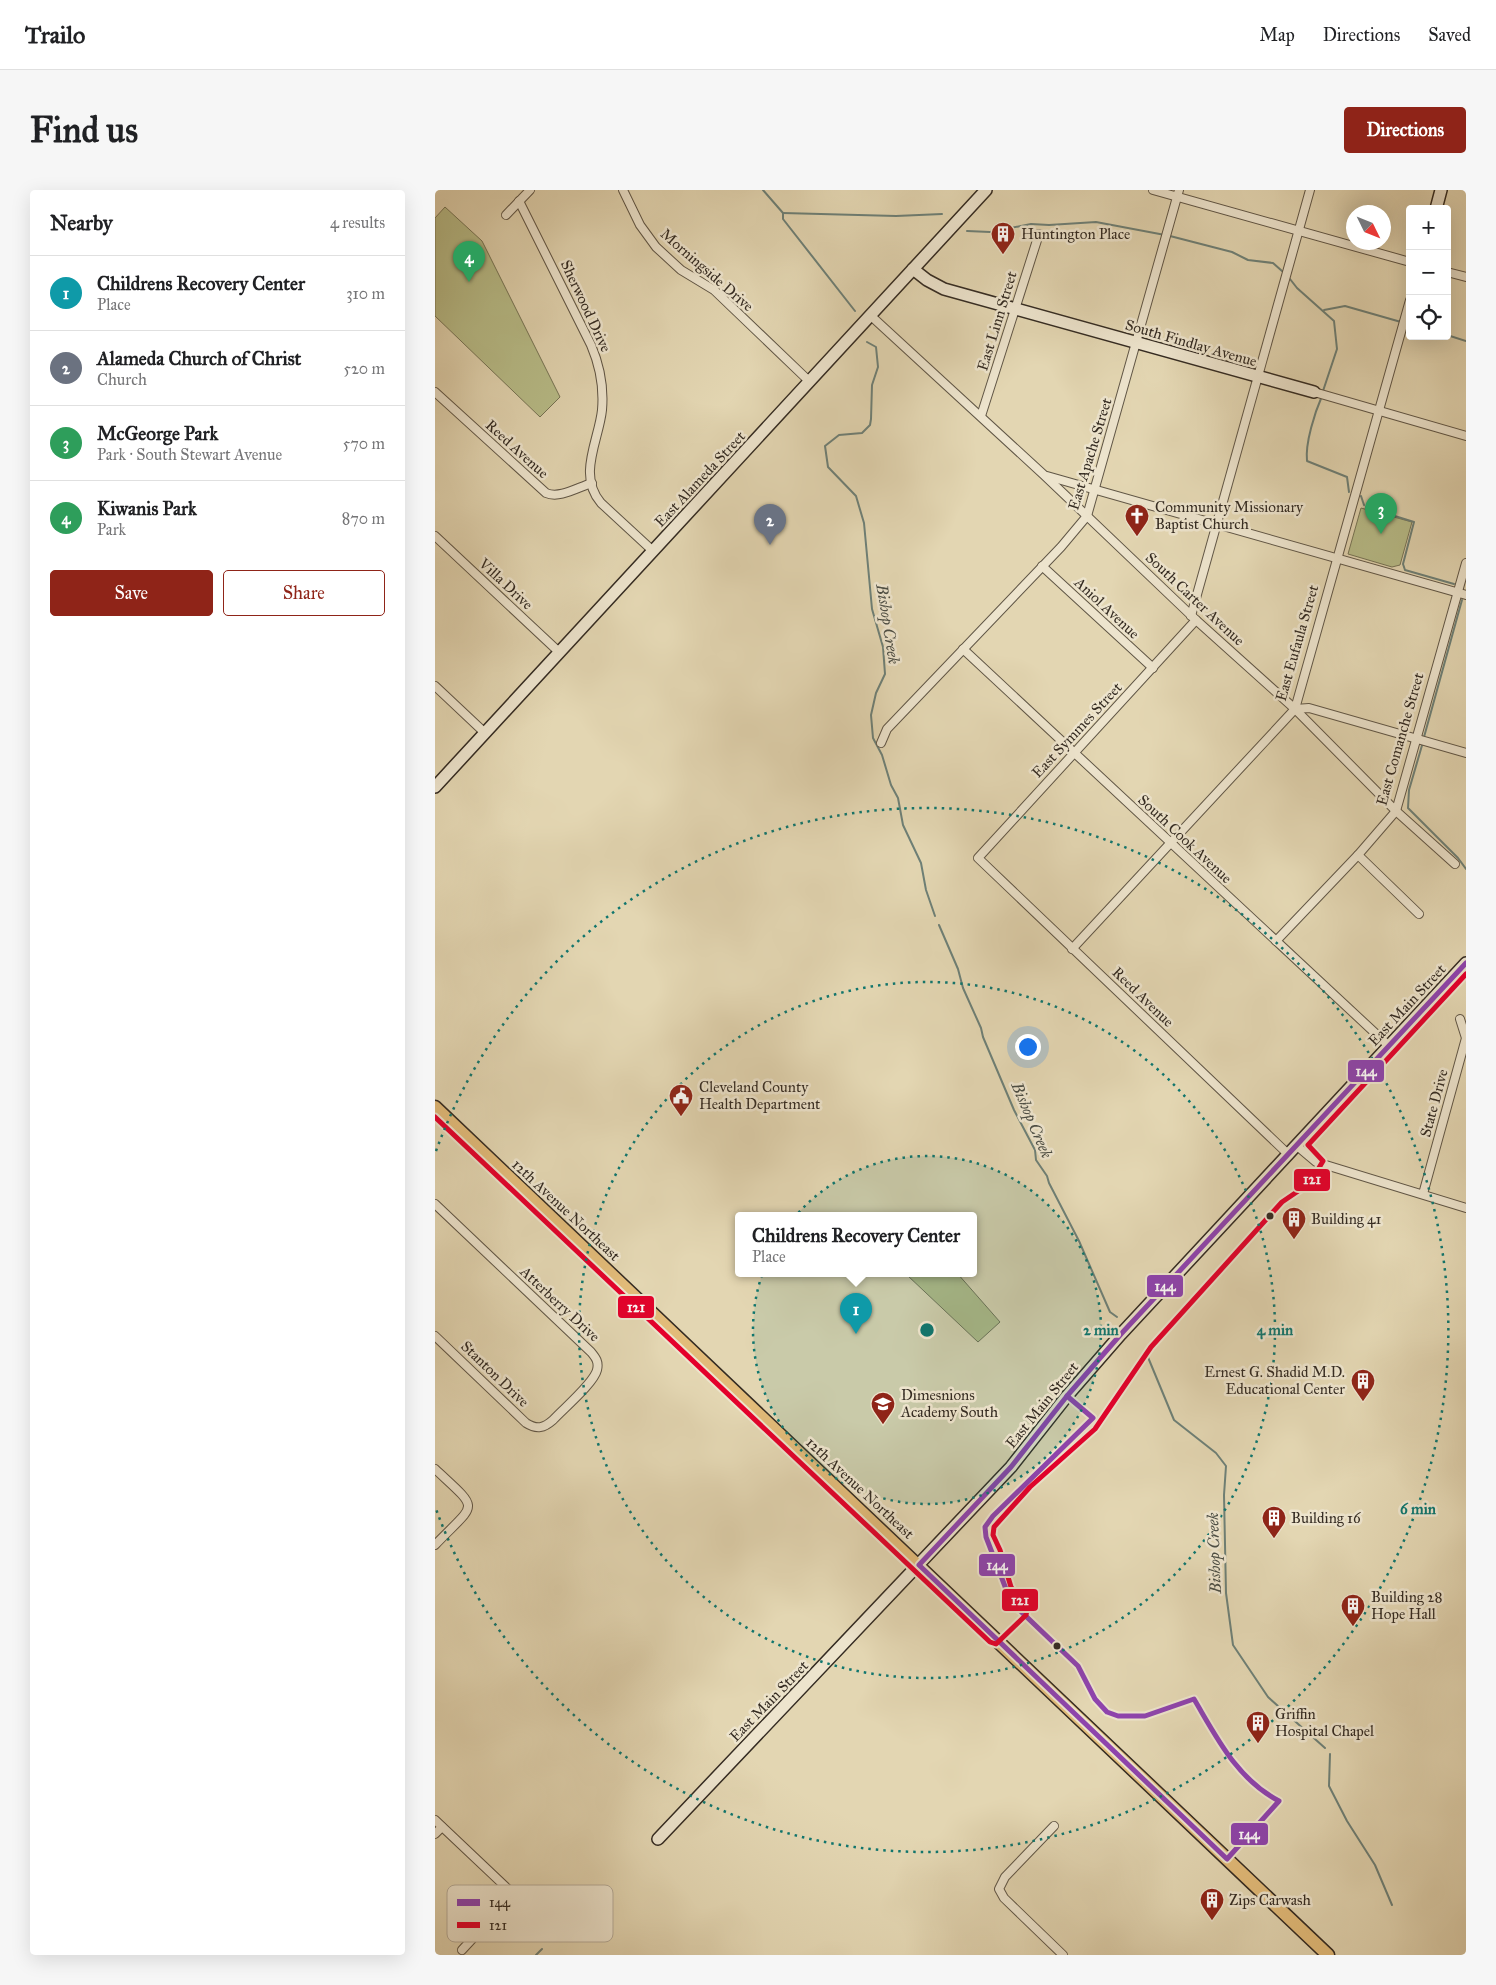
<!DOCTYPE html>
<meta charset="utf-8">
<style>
body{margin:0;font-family:"IM FELL Great Primer",serif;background:#f6f6f6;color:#202124}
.controls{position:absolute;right:15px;top:15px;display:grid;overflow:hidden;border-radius:5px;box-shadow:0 5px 20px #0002}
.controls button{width:45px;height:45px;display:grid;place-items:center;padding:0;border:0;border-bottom:1px solid #e0e0e0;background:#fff;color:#202124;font:25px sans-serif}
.compass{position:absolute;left:911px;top:15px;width:45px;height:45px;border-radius:50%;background:#fff;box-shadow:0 5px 20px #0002;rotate:133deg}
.you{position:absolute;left:592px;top:856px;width:18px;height:18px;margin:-12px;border:4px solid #fff;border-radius:50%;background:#1a73e8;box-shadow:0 0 0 8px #1a73e833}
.badge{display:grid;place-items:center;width:32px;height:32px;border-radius:50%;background:#8f2418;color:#fff;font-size:16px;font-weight:700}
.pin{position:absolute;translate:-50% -41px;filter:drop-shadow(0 1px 2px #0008)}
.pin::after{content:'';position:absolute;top:26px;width:18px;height:15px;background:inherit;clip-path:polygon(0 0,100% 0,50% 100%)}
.popup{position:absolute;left:300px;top:1022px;width:242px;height:65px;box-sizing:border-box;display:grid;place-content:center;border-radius:5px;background:#fff;filter:drop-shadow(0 1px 4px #0005);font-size:16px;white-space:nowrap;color:#757577}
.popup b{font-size:19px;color:#202124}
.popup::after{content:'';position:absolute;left:50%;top:100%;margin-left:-10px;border:10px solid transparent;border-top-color:#fff}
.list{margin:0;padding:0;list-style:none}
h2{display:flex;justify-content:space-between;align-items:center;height:65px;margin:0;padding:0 20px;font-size:21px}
h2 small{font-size:16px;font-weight:400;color:#757577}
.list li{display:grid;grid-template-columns:32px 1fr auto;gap:15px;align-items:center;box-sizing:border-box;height:75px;padding:0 20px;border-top:1px solid #e0e0e0}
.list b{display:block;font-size:19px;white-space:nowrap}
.list p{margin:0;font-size:16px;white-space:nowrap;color:#757577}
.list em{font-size:16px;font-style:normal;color:#757577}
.actions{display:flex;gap:10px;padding:15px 20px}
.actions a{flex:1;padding:11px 0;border:1px solid #8f2418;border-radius:5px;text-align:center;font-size:18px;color:#8f2418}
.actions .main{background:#8f2418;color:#fff}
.icon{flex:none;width:28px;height:28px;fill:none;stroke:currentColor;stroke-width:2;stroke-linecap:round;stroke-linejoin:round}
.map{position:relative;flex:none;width:1031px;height:1765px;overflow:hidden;border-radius:5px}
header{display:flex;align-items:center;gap:30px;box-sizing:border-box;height:70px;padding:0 25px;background:#fff;border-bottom:1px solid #e0e0e0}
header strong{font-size:24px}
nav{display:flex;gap:28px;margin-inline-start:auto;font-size:18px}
.intro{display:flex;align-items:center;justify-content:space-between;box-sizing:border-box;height:120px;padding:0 30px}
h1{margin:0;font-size:35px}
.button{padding:12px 22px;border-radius:5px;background:#8f2418;color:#fff;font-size:18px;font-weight:700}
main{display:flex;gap:30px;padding:0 30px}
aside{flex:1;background:#fff;border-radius:5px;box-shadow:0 5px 20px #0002}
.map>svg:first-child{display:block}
.park{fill:#b8bd89;stroke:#767456}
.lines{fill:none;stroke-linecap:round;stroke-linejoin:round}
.stream{stroke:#6e8077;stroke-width:2}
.street-casing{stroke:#605646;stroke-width:10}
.secondary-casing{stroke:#342b22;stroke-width:14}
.primary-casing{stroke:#342b22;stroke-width:15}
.street{stroke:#ede4cd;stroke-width:8}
.secondary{stroke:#ede4cd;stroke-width:11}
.primary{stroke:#e2bb79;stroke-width:12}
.bus-1-casing{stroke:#ede4cd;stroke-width:9}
.bus-2-casing{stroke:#ede4cd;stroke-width:9}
.bus-1{stroke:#8e44ad;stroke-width:5}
.bus-2{stroke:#e4002b;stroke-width:5}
.ring{fill:none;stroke:#0f766e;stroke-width:2.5;stroke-dasharray:2.5 5}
.bus-dot{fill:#342b22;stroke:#ede4cd;stroke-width:2}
.labels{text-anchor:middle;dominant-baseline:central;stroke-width:5;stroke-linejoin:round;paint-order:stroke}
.poi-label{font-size:15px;fill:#342b22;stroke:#ede4cd;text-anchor:start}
.street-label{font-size:15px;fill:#342b22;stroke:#ede4cd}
.water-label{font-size:16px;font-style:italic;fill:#4c4e45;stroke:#ede4cd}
.key{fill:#ede4cd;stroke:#b6ac9a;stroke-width:1}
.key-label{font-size:14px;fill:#342b22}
.centre{fill:#0f766e;stroke:#ede4cd;stroke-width:2.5}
.ring-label{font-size:15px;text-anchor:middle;font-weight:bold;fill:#0f766e;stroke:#ede4cd;stroke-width:5;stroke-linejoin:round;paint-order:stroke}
.line-badge{stroke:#ede4cd;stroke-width:2}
.badge-label{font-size:14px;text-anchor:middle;font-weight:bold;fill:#fff}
</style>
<header>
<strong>Trailo</strong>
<nav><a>Map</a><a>Directions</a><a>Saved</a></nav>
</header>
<div class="intro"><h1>Find us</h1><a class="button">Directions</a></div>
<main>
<aside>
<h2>Nearby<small>4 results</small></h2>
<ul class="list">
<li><span class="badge" style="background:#0f9aa8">1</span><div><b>Childrens Recovery Center</b><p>Place</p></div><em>310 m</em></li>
<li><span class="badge" style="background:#6b7280">2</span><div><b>Alameda Church of Christ</b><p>Church</p></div><em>520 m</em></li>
<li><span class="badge" style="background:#2e9e5b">3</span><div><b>McGeorge Park</b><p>Park · South Stewart Avenue</p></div><em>570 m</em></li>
<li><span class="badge" style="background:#2e9e5b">4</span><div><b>Kiwanis Park</b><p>Park</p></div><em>870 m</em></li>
</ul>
<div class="actions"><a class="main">Save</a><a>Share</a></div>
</aside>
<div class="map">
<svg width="1031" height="1765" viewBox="0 0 1031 1765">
<rect width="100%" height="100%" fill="#e3d6b2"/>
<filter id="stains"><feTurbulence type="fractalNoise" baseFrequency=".004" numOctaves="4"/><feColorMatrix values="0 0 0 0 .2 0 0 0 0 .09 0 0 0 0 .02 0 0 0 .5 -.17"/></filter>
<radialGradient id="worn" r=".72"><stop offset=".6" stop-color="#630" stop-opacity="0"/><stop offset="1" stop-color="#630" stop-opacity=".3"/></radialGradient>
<g class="park">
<polygon points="10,17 47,51 125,207 105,227 0,126 0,28"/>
<polygon points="926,318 977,332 965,375 957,377 913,364"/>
<polygon points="475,1083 522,1083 565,1132 543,1152 472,1085"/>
</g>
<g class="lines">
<g class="stream">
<polyline points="328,0 348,23 348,29 420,121"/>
<polyline points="348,23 461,26 507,24"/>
<polyline points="532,41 555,42 596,34 614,35 661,32 730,45"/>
<polyline points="735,46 797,62 813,70 838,73 847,81"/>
<polyline points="855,89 862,98 899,131 902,159 888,201"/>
<polyline points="889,120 910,116 966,132"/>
<polyline points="1012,145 1031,151"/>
<polyline points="432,152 441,157 443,177 437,195 436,229 435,235 427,243 404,245 390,256 393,277 421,306 429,333 437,419 448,457 450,484 441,503 436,525 438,548 447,565 456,595 463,608 468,635 486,673 491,700 500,726"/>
<path d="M887,206c-7,16 -17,47 -15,65l40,16 2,15"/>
<polyline points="926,306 929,315"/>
<polyline points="931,317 979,332 968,374 970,380 1019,394"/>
<polyline points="989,547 1027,410"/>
<polyline points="988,552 974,600 973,618 1023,668 1031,679"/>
<polyline points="504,735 523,779 528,798 546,838 548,847 579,920 600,960 601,970 612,986 614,993 644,1051 675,1122 682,1127"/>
<polyline points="710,1160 739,1230 781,1263 791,1276 789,1305 791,1403 798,1455 833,1507 890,1558"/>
<polyline points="895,1564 894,1596 912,1631 940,1675 957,1715"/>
<polyline points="101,1765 107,1759"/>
</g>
<defs>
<g id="street">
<polyline points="188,0 205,35 221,57 246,80 279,100 375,192"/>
<polyline points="718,0 975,72"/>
<path d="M84,11l72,144c9,21 13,42 11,65 -3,30 -25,65 -1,93l52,48"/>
<polyline points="71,25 95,0"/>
<polyline points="1012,82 1031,87"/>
<polyline points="435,125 609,285 761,430 860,519 961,621 1020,674"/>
<path d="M0,202l111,101c14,6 32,-6 46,-10"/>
<polyline points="879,202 1031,246"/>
<polyline points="546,226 604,44"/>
<polyline points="612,286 1031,405"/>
<polyline points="0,346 124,462"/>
<polyline points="607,376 718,478"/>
<polyline points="756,426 875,0"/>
<polyline points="761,430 543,668 854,965"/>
<polyline points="528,459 954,856"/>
<polyline points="0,496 50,543"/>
<polyline points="860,519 874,518 1031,563"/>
<polyline points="446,553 452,539 626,357 652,326 744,0"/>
<polyline points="923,665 984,724"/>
<polyline points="841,751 923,665 961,621 1031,373"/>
<polyline points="637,759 860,519 975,110"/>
<polyline points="862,956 881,972 1031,1018"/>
<polyline points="988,1004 1031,848 1025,829"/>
<path d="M0,1014l156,148c5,6 8,10 6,18 -3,13 -34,39 -44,50 -9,8 -16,10 -27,3l-91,-87"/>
<path d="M0,1279c46,43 42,32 0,76"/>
<polyline points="0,1630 110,1734"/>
<polyline points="619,1636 570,1687 564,1699 569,1708 628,1765"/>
<polyline points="0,1644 7,1637"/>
<polyline points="27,1760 79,1704"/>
</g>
<g id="secondary">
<polyline points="1001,19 1006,0"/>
<polyline points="478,79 492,90 509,99 879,202"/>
<polyline points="0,597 551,0"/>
<polyline points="223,1649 576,1277 632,1206 686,1144 1031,773"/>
</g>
<polyline id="primary" points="0,917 893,1765"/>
</defs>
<use href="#street" class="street-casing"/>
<use href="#secondary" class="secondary-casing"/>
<use href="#primary" class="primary-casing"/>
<use href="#street" class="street"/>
<use href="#secondary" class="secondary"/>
<use href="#primary" class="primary"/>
<defs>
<g id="bus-1">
<path d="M632,1206l26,22 -100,98 -8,11 1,10 25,65 67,64 17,33 12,13 11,4h27l49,-17c23,39 43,80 85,102l-52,58 -308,-294 92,-98z"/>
<polyline points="632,1206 686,1144 1031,773"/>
</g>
<polyline id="bus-2" points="0,927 555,1452 561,1454 591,1425 592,1420 576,1397 565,1360 558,1345 559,1337 595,1297 660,1239 716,1157 847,1012 875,993 888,971 873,955 1031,784"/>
</defs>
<use href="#bus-1" class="bus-1-casing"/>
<use href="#bus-2" class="bus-2-casing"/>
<use href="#bus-1" class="bus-1"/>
<use href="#bus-2" class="bus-2"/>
</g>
<circle cx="492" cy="1140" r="174" fill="#0f766e" fill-opacity=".12"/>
<g class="ring">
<circle cx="492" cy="1140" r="174"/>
<circle cx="492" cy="1140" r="348"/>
<path d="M1 961A522 522 0 1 1 1 1319"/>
</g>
<defs>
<symbol id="building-pin" viewBox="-11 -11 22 30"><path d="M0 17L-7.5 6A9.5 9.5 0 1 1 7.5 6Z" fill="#8f2418" stroke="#ede4cd"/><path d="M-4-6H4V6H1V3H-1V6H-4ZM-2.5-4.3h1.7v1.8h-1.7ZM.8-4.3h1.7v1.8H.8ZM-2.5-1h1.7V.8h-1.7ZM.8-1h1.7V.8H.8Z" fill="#fff"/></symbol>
<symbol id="church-pin" viewBox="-11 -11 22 30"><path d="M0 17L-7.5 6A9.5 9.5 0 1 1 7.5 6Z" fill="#8f2418" stroke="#ede4cd"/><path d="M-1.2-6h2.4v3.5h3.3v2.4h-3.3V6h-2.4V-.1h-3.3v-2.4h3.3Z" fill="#fff"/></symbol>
<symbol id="civic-pin" viewBox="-11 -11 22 30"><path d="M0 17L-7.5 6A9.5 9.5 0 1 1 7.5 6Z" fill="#8f2418" stroke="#ede4cd"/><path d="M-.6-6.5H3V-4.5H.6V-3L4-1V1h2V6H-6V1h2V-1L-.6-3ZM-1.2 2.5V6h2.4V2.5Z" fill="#fff"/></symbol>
<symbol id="school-pin" viewBox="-11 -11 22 30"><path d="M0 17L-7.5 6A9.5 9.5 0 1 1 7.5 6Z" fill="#8f2418" stroke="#ede4cd"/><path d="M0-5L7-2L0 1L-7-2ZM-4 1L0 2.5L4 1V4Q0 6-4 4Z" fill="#fff"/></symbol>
</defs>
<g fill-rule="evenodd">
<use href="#building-pin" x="554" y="30" width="28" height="38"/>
<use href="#church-pin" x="688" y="312" width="28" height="38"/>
<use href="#civic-pin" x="232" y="892" width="28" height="38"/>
<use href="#building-pin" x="845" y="1015" width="28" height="38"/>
<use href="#building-pin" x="914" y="1177" width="28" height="38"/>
<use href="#school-pin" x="434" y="1200" width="28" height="38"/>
<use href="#building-pin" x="825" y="1314" width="28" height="38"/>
<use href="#building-pin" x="904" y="1402" width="28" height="38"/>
<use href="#building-pin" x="809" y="1519" width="28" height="38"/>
<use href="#building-pin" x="763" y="1696" width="28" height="38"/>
</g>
<g class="bus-dot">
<circle cx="835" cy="1026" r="4.5"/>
<circle cx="622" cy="1456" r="4.5"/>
</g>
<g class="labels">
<g class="poi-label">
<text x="586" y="44">Huntington Place</text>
<text x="720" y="317">Community Missionary<tspan x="720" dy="17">Baptist Church</tspan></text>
<text x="264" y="897">Cleveland County<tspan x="264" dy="17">Health Department</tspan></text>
<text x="876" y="1029">Building 41</text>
<text x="910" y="1182" text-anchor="end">Ernest G. Shadid M.D.<tspan x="910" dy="17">Educational Center</tspan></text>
<text x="466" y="1205">Dimesnions<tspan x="466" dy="17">Academy South</tspan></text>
<text x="856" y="1328">Building 16</text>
<text x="936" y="1407">Building 28<tspan x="936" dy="17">Hope Hall</tspan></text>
<text x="840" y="1524">Griffin<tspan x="840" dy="17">Hospital Chapel</tspan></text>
<text x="794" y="1710">Zips Carwash</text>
</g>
<g class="street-label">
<text transform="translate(272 80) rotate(41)">Morningside Drive</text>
<text transform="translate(151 116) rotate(65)">Sherwood Drive</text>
<text transform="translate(562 131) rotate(-73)">East Linn Street</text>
<text transform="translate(756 153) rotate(16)">South Findlay Avenue</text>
<text transform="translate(82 259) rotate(42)">Reed Avenue</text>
<text transform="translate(655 264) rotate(-73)">East Apache Street</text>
<text transform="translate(265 289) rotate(-47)">East Alameda Street</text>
<text transform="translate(71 394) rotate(43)">Villa Drive</text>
<text transform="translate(760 409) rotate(43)">South Carter Avenue</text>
<text transform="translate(672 418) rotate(43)">Aniol Avenue</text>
<text transform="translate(862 453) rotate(-74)">East Eufaula Street</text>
<text transform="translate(642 540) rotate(-47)">East Symmes Street</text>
<text transform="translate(965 549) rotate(-74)">East Comanche Street</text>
<text transform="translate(750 649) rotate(43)">South Cook Avenue</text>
<text transform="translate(708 807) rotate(44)">Reed Avenue</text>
<text transform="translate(972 815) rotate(-47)">East Main Street</text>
<text transform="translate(999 913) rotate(-75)">State Drive</text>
<text transform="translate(131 1020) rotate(43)">12th Avenue Northeast</text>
<text transform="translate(125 1114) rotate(43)">Atterberry Drive</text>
<text transform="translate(60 1184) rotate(44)">Stanton Drive</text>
<text transform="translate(607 1215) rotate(-51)">East Main Street</text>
<text transform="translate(425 1298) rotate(43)">12th Avenue Northeast</text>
<text transform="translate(334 1511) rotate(-46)">East Main Street</text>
</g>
<g class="water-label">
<text transform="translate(453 434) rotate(81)">Bishop Creek</text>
<text transform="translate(597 930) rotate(67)">Bishop Creek</text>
<text transform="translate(779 1363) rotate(-92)">Bishop Creek</text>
</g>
</g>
<rect x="12" y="1695" width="166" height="57" rx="8" class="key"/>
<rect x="22" y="1709" width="23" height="7" fill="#8e44ad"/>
<rect x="22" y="1732" width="23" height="6" fill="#e4002b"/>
<g class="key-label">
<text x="54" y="1717">144</text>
<text x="54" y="1740">121</text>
</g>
<circle cx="492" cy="1140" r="8" class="centre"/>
<g class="ring-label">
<text x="666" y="1145">2 min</text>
<text x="840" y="1145">4 min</text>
<text x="983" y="1324">6 min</text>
</g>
<g class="line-badge">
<rect x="912" y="869" width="38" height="24" rx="5" fill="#8e44ad"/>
<rect x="858" y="978" width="38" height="24" rx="5" fill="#e4002b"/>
<rect x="711" y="1084" width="38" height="24" rx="5" fill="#8e44ad"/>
<rect x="182" y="1105" width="38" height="24" rx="5" fill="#e4002b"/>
<rect x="543" y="1363" width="38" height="24" rx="5" fill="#8e44ad"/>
<rect x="566" y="1398" width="38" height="24" rx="5" fill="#e4002b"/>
<rect x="795" y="1632" width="39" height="24" rx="5" fill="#8e44ad"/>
</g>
<g class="badge-label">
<text x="931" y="886">144</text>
<text x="877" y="994">121</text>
<text x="730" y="1101">144</text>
<text x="201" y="1122">121</text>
<text x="562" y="1380">144</text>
<text x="585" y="1415">121</text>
<text x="814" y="1649">144</text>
</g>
<rect width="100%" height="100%" filter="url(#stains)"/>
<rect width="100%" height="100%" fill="url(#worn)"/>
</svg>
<div class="controls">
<button>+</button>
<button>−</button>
<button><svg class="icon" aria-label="locate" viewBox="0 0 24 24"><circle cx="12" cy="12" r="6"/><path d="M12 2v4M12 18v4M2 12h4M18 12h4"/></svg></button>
</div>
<svg class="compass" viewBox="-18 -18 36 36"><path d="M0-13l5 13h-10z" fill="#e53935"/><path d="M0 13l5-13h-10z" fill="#757577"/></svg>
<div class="you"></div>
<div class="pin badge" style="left:421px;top:1144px;background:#0f9aa8">1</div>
<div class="popup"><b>Childrens Recovery Center</b>Place</div>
<div class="pin badge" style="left:335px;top:355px;background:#6b7280">2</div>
<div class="pin badge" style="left:946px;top:344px;background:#2e9e5b">3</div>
<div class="pin badge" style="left:34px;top:92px;background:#2e9e5b">4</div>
</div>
</main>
